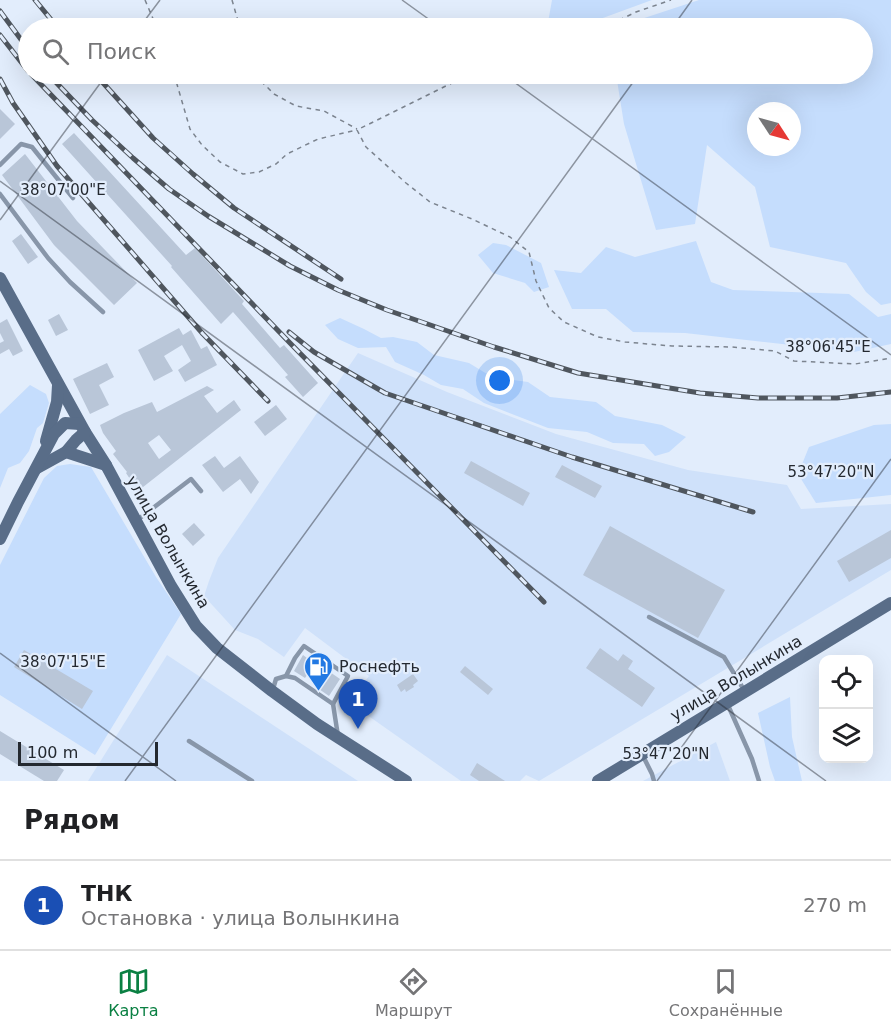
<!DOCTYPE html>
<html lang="ru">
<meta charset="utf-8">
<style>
body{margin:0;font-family:"DejaVu Sans",sans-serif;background:#f6f6f6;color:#202124}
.controls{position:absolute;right:18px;bottom:18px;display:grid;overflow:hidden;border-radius:12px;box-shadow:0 6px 24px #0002}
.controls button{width:54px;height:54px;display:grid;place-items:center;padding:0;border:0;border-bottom:2px solid #e0e0e0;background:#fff;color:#202124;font:30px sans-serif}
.compass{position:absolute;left:747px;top:102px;width:54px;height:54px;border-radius:50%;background:#fff;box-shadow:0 6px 24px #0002;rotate:126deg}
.scale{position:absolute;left:18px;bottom:15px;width:140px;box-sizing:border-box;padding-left:6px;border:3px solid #242930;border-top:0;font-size:16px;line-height:21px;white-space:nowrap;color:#242930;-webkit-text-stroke:4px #e2edfc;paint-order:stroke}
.you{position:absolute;left:500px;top:381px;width:21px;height:21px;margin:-15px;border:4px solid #fff;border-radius:50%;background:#1a73e8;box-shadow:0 0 0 9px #1a73e833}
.badge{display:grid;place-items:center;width:39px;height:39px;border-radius:50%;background:#0b8043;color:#fff;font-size:20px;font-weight:700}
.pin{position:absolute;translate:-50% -50px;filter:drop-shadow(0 2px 3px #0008)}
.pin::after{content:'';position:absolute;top:32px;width:21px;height:18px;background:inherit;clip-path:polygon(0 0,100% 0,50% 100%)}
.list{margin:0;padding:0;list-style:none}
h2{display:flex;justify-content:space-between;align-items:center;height:78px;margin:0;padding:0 24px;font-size:26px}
h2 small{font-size:20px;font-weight:400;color:#757577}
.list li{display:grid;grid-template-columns:39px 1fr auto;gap:18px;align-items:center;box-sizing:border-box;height:90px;padding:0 24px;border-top:2px solid #e0e0e0}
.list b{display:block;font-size:22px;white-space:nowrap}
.list p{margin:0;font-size:20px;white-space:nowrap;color:#757577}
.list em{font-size:20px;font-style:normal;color:#757577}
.icon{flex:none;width:33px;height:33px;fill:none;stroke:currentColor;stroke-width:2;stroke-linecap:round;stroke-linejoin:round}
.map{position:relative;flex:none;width:891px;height:781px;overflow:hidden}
.search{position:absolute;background:#fff;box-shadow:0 6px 24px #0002;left:18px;right:18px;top:18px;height:66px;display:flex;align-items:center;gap:15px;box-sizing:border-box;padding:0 21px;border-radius:33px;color:#757577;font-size:22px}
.sheet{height:168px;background:#fff}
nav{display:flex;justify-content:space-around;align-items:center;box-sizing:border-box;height:84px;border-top:2px solid #e0e0e0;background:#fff;font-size:16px;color:#757577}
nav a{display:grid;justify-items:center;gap:3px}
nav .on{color:#0b8043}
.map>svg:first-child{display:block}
.built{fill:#cfe1fa}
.green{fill:#c5ddfd;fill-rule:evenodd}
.building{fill:#b9c6d8;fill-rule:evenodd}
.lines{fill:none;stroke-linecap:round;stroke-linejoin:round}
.path{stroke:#7c848f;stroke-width:1.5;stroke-dasharray:4.5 4.5;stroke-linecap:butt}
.lane{stroke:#8896a9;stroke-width:4.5}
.secondary{stroke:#596d88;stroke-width:12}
.rail-casing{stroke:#4f565e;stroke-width:5}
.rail{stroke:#e2edfc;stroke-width:3;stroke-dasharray:9;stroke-linecap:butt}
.ticks{fill:none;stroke:#242930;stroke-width:1.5;stroke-opacity:0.45}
.labels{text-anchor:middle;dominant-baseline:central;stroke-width:4.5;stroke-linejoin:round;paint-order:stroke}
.street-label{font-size:16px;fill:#242930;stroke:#e2edfc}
.poi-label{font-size:16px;fill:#242930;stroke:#e2edfc;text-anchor:start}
.ticks-label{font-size:15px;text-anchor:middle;fill:#242930;stroke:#e2edfc;stroke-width:4.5;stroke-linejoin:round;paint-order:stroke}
</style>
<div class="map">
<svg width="891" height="781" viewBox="0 0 891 781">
<rect width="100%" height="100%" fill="#e2edfc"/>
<g class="built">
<polygon points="358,353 447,392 556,434 688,470 787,485 801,509 891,504 891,570 539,781 526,775 520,781 461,781 350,703 369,676 305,628 284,657 258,639 235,630 204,596 209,581 218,558"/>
<polygon points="167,655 358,781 88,781"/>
<polygon points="716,742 730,781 643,781"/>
</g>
<g class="green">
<polygon points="552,0 652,0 581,26 580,28 547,28"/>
<path d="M699,0h192v303l-10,2 -15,-13 -20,-29 -76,-16 -15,-60 -48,-42 -12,79 -39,6 -32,-106 -8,-50h246v-46h-248zM756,111h36v36h-36z"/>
<polygon points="696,241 711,282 733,290 849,294 878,317 891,314 891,344 854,352 685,333 633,332 606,309 572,309 554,270 581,273 606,247 635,257"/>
<polygon points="493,243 506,245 541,263 549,287 534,292 525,283 493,273 478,255"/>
<polygon points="340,318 364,329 381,338 393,337 417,342 434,355 469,363 492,377 528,382 550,397 596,402 615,416 662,425 686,437 669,452 655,456 644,444 613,443 587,432 548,428 484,403 463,389 441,385 424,375 395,362 386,347 358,348 338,339 325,325"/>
<polygon points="30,385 46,394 49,403 43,423 37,428 29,451 20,463 8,468 0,488 0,414"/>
<polygon points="891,424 891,495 816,503 798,474 809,447 874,425"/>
<polygon points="70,464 91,467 156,577 181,614 95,755 0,695 0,565 44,478 57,466"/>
<polygon points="790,697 792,737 802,781 775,781 770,767 758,713"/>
</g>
<g class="building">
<polygon points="0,109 15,124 0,139"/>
<polygon points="74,133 186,255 195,248 244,301 242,304 280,348 284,345 318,383 303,397 285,377 288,375 233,312 221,324 171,267 172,266 62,144"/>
<polygon points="25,154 77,221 137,283 114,305 54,245 2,175"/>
<polygon points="21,234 38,257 28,264 12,241"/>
<polygon points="59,314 68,330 56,336 48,320"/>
<polygon points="7,319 23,351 13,356 9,349 0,354 0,343 4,341 0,333 0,323"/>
<polygon points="179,328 183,335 191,330 201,349 207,346 217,365 185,382 178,370 191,361 182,345 164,356 173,371 154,381 138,350"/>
<polygon points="107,363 114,377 99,385 109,405 90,414 73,379"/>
<path d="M207,386l7,4 -10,6 13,17 17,-13 7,10 -103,81 -12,-18 1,-1 -14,-18 3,-3 -13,-18 -3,-8 24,-12 28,-11 5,10zM159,435l12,15 -12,9 -11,-16z"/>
<polygon points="276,405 287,419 265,436 254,422"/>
<polygon points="215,456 224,468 240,456 259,482 251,494 240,479 223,492 202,465"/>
<polygon points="471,461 530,493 523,506 464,473"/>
<polygon points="562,465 602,486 595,498 555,477"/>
<polygon points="194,523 205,535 193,546 182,534"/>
<polygon points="610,526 725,590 698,638 583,575"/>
<polygon points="891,530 891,558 849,582 837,561"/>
<polygon points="600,648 618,661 623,654 633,661 628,669 655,688 642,707 586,668"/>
<polygon points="24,650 93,691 82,709 14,667"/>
<polygon points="303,655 315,664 305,678 294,671"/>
<polygon points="465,666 493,689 488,695 460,672"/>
<polygon points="327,670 340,679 329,696 316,687"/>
<polygon points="413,674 418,681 413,685 414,687 406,692 405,689 401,692 397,685"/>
<polygon points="0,731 64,770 57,781 44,781 0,754"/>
<polygon points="477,763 505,781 479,781 470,775"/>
</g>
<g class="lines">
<g class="path">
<polyline points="145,0 157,28"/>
<polyline points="232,0 240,28"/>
<polyline points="603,28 636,12 671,0"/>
<polyline points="174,74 190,129 202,145 220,162 243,174 259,172 276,164 287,154 318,139 357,130"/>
<polyline points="256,74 258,78 274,94 296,106 324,111 357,129"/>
<polyline points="470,74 357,130 366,147 406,183 430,202 472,219 510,237 529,252 536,281 549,308 564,322 598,337 625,342 672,346 732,347 775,351 794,361 855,364 891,358"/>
</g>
<g class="lane">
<polyline points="0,165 21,144 32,147 73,198"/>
<polyline points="0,194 48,258 70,282 103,312"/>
<polyline points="136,521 191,479 201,491"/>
<polyline points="649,617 724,657 744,690"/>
<polyline points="286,676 295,658 304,646 348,676 333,704"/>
<polyline points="273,689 276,679 286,676 295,678 333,704 338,736"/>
<polyline points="727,703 752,759 759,781"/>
<polyline points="189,741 252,781"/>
<polyline points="643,756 652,774 654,781"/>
</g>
<g class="secondary">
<polyline points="0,278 85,432 106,465 171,586 196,626 217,648 272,691 317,724 406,781"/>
<polyline points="46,441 57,402 58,385"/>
<polyline points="66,452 76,440 85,432"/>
<polyline points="37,468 66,452 106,465"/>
<polyline points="0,539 18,502 54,434 65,423 80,424"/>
<polyline points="598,781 891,603"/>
</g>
<defs>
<g id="rail">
<polyline points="35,0 58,28"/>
<polyline points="0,11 28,49"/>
<polyline points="0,35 28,71"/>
<polyline points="31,74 290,343 544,602"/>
<polyline points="48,74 92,120 133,158 169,189 208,216 290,266 338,290 387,310 494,347 578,373 700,393 758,398 837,398 891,392"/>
<polyline points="95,74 153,138 193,174 234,208 341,279"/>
<polyline points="0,79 13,103 57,166 203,334 268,401"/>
<polyline points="289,332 314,352 385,393 572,457 753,512"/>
</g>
</defs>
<use href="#rail" class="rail-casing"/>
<use href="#rail" class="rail"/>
</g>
<path class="ticks" d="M402,0l39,28M139,28l21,-28M672,28l20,-28M503,74l388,281M0,181l826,600M0,220l107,-146M0,653l176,128M125,781l514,-707M657,781l234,-322"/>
<defs>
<symbol id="fuel-pin" viewBox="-11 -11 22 30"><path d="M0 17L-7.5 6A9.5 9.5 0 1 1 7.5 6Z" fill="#2279e3" stroke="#e2edfc"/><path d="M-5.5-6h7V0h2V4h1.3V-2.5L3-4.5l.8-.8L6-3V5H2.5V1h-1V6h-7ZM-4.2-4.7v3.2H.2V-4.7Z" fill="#fff"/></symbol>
</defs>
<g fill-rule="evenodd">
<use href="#fuel-pin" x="302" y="650" width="33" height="45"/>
</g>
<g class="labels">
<g class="street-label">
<text transform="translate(168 542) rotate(60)">улица Волынкина</text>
<text transform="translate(736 678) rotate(-31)">улица Волынкина</text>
</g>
<g class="poi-label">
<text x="339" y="666">Роснефть</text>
</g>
</g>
<g class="ticks-label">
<text x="63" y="195">38°07'00"E</text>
<text x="828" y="352">38°06'45"E</text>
<text x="831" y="477">53°47'20"N</text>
<text x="63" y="667">38°07'15"E</text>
<text x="666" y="759">53°47'20"N</text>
</g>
</svg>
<div class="controls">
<button><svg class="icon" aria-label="locate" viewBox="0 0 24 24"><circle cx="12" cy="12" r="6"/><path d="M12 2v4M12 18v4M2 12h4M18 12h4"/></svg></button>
<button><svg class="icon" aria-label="layers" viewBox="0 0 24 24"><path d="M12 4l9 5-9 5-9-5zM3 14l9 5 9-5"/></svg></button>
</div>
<svg class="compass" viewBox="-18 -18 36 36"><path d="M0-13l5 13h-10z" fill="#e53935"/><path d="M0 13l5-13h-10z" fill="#757577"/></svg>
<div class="scale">100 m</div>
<div class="you"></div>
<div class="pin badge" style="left:358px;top:729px;background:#1a4fb4">1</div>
<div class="search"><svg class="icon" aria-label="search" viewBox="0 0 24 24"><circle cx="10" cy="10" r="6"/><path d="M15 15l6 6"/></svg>Поиск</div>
</div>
<section class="sheet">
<h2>Рядом<small></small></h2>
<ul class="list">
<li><span class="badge" style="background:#1a4fb4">1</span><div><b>ТНК</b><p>Остановка · улица Волынкина</p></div><em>270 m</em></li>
</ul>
</section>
<nav>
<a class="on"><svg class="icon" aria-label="map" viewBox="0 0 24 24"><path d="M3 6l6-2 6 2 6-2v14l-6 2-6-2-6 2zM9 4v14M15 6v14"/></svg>Карта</a>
<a><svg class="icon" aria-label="directions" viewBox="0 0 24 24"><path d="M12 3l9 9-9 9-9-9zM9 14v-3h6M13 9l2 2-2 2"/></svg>Маршрут</a>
<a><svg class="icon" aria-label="saved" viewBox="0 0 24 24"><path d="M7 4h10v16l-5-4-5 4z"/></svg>Сохранённые</a>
</nav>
